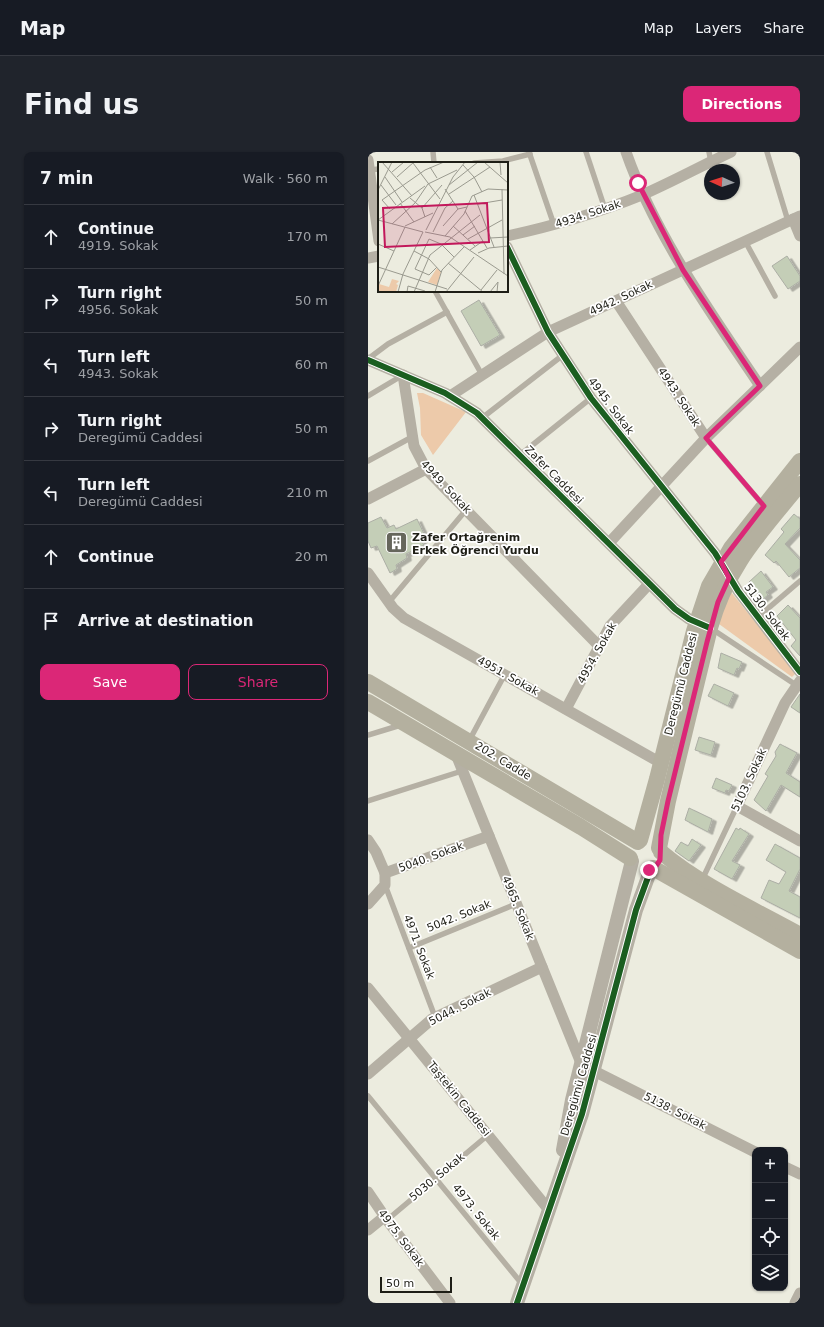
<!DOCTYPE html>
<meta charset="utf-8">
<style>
body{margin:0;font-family:"DejaVu Sans",sans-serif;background:#20242c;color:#f1f3f6}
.controls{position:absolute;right:12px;bottom:12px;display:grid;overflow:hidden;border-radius:8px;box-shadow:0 1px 3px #0004}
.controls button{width:36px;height:36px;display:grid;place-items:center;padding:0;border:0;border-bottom:1px solid #363941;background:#171b24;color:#f1f3f6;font:20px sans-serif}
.compass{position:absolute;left:336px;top:12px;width:36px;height:36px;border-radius:50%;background:#171b24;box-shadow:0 1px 3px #0004;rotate:273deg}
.scale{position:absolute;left:12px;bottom:10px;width:72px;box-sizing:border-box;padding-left:4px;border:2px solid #1e1e16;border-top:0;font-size:11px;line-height:14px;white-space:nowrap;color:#1e1e16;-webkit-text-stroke:3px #fff;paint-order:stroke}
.stop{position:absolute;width:12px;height:12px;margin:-9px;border:3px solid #db2777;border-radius:50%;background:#fff}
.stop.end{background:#db2777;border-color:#fff;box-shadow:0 1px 4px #0008}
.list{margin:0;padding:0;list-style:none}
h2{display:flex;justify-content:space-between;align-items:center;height:52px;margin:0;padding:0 16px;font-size:17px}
h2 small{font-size:13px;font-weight:400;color:#9ea1a6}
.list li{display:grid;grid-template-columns:26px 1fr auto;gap:12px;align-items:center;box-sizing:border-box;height:64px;padding:0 16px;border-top:1px solid #363941}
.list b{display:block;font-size:15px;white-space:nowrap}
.list p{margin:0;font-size:13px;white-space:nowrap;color:#9ea1a6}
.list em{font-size:13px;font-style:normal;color:#9ea1a6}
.actions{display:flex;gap:8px;padding:12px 16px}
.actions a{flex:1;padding:9px 0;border:1px solid #db2777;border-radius:8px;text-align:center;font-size:14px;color:#db2777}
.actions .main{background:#db2777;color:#fff}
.icon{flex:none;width:22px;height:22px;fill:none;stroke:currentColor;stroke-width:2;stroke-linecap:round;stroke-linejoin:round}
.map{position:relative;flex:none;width:432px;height:1151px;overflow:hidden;border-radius:8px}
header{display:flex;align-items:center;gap:24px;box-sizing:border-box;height:56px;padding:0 20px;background:#171b24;border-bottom:1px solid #363941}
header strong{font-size:19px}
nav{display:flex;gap:22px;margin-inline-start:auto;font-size:14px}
.intro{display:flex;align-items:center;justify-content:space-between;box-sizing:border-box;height:96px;padding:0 24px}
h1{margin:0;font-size:28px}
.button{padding:10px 18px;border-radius:8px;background:#db2777;color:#fff;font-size:14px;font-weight:700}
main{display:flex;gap:24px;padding:0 24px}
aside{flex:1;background:#171b24;border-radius:8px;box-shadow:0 1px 3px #0004}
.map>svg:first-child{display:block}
.green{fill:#edcaaa}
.building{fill:#c4ceb7;stroke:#acaea5;filter:url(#shadow)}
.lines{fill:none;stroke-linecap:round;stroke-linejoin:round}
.service{stroke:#b5b0a4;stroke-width:5.5}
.minor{stroke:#b5b0a4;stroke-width:11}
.tertiary{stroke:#b5b0a4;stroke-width:14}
.secondary{stroke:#b4b09f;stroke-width:16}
.cycleway-casing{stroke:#fff;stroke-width:8}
.cycleway{stroke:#1b5e20;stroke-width:6}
.route{stroke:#db2777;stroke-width:5}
.labels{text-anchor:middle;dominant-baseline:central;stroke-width:3.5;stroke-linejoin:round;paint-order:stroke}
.street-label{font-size:11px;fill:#1e1e16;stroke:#fff}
.poi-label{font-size:11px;font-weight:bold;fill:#1e1e16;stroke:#fff;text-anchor:start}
.inset-road{fill:none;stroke:#9a9a8f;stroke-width:1}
.view{fill:#c2185b;fill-opacity:0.15;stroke:#c2185b;stroke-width:2}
.inset-edge{fill:none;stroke:#1e1e16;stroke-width:2}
</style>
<header>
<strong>Map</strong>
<nav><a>Map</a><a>Layers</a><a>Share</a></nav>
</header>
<div class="intro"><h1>Find us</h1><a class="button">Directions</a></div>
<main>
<aside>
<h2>7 min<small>Walk · 560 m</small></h2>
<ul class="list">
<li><svg class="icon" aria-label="ahead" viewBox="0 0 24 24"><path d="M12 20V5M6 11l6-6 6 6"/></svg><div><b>Continue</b><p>4919. Sokak</p></div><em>170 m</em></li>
<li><svg class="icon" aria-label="right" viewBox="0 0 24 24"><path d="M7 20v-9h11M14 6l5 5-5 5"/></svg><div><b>Turn right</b><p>4956. Sokak</p></div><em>50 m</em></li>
<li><svg class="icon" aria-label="left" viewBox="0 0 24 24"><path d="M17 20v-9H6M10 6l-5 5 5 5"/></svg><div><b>Turn left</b><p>4943. Sokak</p></div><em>60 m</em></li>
<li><svg class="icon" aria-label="right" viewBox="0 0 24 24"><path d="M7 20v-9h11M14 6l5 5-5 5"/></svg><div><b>Turn right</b><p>Deregümü Caddesi</p></div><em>50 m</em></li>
<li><svg class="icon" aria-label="left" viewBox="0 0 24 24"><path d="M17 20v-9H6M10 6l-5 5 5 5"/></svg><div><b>Turn left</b><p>Deregümü Caddesi</p></div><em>210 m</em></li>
<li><svg class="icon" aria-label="ahead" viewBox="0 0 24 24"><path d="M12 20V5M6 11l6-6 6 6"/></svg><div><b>Continue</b></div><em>20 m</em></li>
<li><svg class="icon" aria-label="arrive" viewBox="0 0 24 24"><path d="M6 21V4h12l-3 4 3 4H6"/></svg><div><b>Arrive at destination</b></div></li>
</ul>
<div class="actions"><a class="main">Save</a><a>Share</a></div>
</aside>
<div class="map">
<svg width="432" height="1151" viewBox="0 0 432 1151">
<defs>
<filter id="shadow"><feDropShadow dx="4.5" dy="2.5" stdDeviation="0" flood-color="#0004"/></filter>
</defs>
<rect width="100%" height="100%" fill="#ececdf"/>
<g class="green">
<polygon points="49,241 55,241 98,260 65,303 53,283 52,256"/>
<polygon points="363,440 428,521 424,525 351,472 358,447"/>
</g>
<g class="building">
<polygon points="419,104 432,124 432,129 420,137 404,114"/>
<polygon points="111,148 132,183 113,194 93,159"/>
<polygon points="426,362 432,367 432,376 417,392 432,408 432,416 421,425 408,409 406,411 397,403 416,380 413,377"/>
<polygon points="13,365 19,376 26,373 28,377 49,367 58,386 53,389 56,393 38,402 39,406 28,413 29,417 22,421 9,394 3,396 0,389 0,371"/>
<polygon points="393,419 405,435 398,440 400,443 394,448 381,430"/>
<polygon points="420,453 432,466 432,504 423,494 428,488 409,464"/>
<polygon points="353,501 374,510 371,517 369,516 366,523 350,516"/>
<polygon points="346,532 366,541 360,554 340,544"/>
<polygon points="432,542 432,561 423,555"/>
<polygon points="331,585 347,590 343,603 327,598"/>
<polygon points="412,592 429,601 418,621 432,630 432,645 413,633 398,659 386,648 400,624 397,622 408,604 407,600"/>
<polygon points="348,626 364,633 361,639 358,638 357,641 344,636"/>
<polygon points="321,656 344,667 340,680 317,668"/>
<polygon points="368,676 371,678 372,676 381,682 364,709 372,713 364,727 346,717"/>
<polygon points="324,687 333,693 321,709 307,699 313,690 320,694"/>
<polygon points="407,692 432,706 432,717 421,739 432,745 432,766 393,746 401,728 411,732 418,720 398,708"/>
</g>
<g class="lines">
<g class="service">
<polyline points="65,0 66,11"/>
<polyline points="161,0 186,73"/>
<polyline points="218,0 237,57"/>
<polyline points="341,0 343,10"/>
<polyline points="399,0 420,69"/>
<polyline points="106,11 135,9 162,2"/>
<polyline points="1,18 11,17"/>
<polyline points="377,89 407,144"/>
<polyline points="67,139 114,223"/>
<polyline points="0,207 20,192 79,160"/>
<polyline points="0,244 35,223"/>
<polyline points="114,266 195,203"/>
<polyline points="338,286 395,353"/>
<polyline points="152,303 223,246"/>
<polyline points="0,309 44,285"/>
<polyline points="21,450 98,358"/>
<polyline points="390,465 432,429"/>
<polyline points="344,477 428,533"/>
<polyline points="0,583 33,573"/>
<polyline points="101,589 137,522"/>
<polyline points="0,649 94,619"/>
<polyline points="334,728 369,654"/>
<polyline points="17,733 67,865"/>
<polyline points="41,796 148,752"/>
<polyline points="0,944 154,1132"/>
<polyline points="19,1068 120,983"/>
</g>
<g class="minor">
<path d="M258,0c29,83 85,161 134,234"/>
<polyline points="0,8 11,89"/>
<polyline points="425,67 432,84"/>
<path d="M139,84c46,-10 91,-23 135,-41 30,-13 59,-29 89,-43"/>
<polyline points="139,95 180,180 223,246 347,401 370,439 432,520"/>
<polyline points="0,106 11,104"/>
<polyline points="248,149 338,286"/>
<polyline points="0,208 77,241 109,261 307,457 321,467 334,473"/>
<polyline points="35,223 46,294 58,317 231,494"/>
<polyline points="82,244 180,180 432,64"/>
<polyline points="0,347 58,317"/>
<polyline points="241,391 338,286 432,195"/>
<polyline points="0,421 25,456 36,466 293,611"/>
<polyline points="432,529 417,551 369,654 432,689"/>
<polyline points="198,557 242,474 281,432"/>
<polyline points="87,600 213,911"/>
<polyline points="0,688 8,700 17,721"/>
<polyline points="0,752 17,733 17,721 121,684"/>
<polyline points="0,836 181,1058"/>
<polyline points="226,919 387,1000"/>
<polyline points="0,922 64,867 174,815"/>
<polyline points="417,1015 432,1022"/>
<polyline points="0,1040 19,1068 82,1151"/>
<polyline points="0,1078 16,1065"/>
<polyline points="427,1151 432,1141"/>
</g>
<g class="tertiary">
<polyline points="195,998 204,948 264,709"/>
<polyline points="149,1151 214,962 268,758 283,717"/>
</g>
<g class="secondary">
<polyline points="0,530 270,690"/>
<polyline points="0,550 213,675 262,706"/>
<polyline points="272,688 289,627 326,479 341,434 363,396 432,309"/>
<path d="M291,696l9,-47 42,-173c17,-62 51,-96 90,-144"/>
<path d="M293,700c39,33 94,58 139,83"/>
<polyline points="285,716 432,799"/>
</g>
<defs>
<g id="cycleway">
<polyline points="139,95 180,180 223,246 347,401 370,439 432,520"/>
<polyline points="0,208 77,241 109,261 307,457 321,467 342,476"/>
<polyline points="149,1151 214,962 268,758 283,717"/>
</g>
</defs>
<use href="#cycleway" class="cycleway-casing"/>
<use href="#cycleway" class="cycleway"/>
</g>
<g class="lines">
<polyline class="route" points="270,31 315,118 392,234 338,286 396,354 353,410 361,426 350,450 339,490 300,649 293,683 292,708 288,714 281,718"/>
</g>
<defs>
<symbol id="building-square" viewBox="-11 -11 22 22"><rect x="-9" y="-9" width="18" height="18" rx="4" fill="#66665c" stroke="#fff"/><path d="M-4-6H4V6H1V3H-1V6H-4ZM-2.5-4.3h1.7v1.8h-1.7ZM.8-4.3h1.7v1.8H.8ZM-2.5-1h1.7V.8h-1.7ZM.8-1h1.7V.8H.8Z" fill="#fff"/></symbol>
</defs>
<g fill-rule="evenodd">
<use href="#building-square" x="16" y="378" width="25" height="25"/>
</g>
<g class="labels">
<g class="street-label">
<text transform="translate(220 62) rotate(-18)">4934. Sokak</text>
<text transform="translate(253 146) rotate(-25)">4942. Sokak</text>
<text transform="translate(311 245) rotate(57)">4943. Sokak</text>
<text transform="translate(243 254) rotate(53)">4945. Sokak</text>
<text transform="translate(186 323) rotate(45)">Zafer Caddesi</text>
<text transform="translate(78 335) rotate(47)">4949. Sokak</text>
<text transform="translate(399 460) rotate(53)">5130. Sokak</text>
<text transform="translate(229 501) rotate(-61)">4954. Sokak</text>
<text transform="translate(140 524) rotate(29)">4951. Sokak</text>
<text transform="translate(313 532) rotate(-76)">Deregümü Caddesi</text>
<text transform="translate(135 609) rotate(31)">202. Cadde</text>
<text transform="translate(381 628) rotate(-65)">5103. Sokak</text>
<text transform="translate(63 705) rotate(-20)">5040. Sokak</text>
<text transform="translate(150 756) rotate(68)">4965. Sokak</text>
<text transform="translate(91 764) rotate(-22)">5042. Sokak</text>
<text transform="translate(51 795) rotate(69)">4971. Sokak</text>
<text transform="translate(92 855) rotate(-27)">5044. Sokak</text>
<text transform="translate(211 933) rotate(-74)">Deregümü Caddesi</text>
<text transform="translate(91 947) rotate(51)">Taştekin Caddesi</text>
<text transform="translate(307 959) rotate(27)">5138. Sokak</text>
<text transform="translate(69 1025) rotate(-40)">5030. Sokak</text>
<text transform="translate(108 1060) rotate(51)">4973. Sokak</text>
<text transform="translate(33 1086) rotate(53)">4975. Sokak</text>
</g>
<g class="poi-label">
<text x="44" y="385">Zafer Ortağrenim<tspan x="44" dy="13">Erkek Öğrenci Yurdu</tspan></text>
</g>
</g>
<g transform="translate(10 10)">
<rect width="130" height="130" fill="#ececdf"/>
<path d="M59,106l4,4 -4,13 -9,-3zM14,117l7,2 -3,3 2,1 -2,7 -18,-1 1,-7 10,3z" fill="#edcaaa"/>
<path class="inset-road" d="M4,0l30,34M106,0l24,21M122,0l1,13M35,1l27,36M85,3l11,12 8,15M52,5l7,11M14,10l12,-10M7,15l17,25M19,15l17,-15M3,23l15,20M71,23l29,-23M67,27l13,20M124,27l2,85M0,28l14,-28M71,32l41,-27M96,33l20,52M32,36l12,10 3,9M22,41l14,19M100,42l24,-4M44,46l20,-23M12,47l-8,-9 43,-30 19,-8M87,49l22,37M0,58l47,-34M0,58l45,12M14,62l23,-21 13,-19 29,-14M27,64l28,-13M65,64l15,-17 9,-2M75,64l22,20M48,68l27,-53 12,-15M47,70l25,5 58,39M55,70l12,-24 8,-7M85,73l12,-9M67,74l19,-22 8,-18 16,-7 20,1M112,76l18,-1M90,77l34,-19M0,82l16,7M92,88l13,-9M36,89l15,8 12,13M100,91l11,-5 19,-2M70,101l35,29M0,105l69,22M59,105l-8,8 -14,-6 14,-30 12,5 13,13M0,124l27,-59M103,128l16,-20M20,130l5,-18 20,-42M29,130l1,-6 17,5M36,130l16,-37 50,-40M57,130l7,-22 22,-23M68,130l28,-35M112,130l8,-10 -1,10"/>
<path class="view" d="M109,41l2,39 -104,5 -2,-39z"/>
<rect width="130" height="130" class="inset-edge"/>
</g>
</svg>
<div class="controls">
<button>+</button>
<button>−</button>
<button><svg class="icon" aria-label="locate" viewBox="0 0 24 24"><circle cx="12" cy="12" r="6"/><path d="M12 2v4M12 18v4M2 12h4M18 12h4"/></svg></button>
<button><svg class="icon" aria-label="layers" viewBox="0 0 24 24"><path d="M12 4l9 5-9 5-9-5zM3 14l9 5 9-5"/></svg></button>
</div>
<svg class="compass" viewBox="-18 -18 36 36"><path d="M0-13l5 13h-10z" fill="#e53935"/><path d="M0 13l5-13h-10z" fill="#9ea1a6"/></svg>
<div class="scale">50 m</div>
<div class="stop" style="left:270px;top:31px"></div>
<div class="stop end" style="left:281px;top:718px"></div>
</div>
</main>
